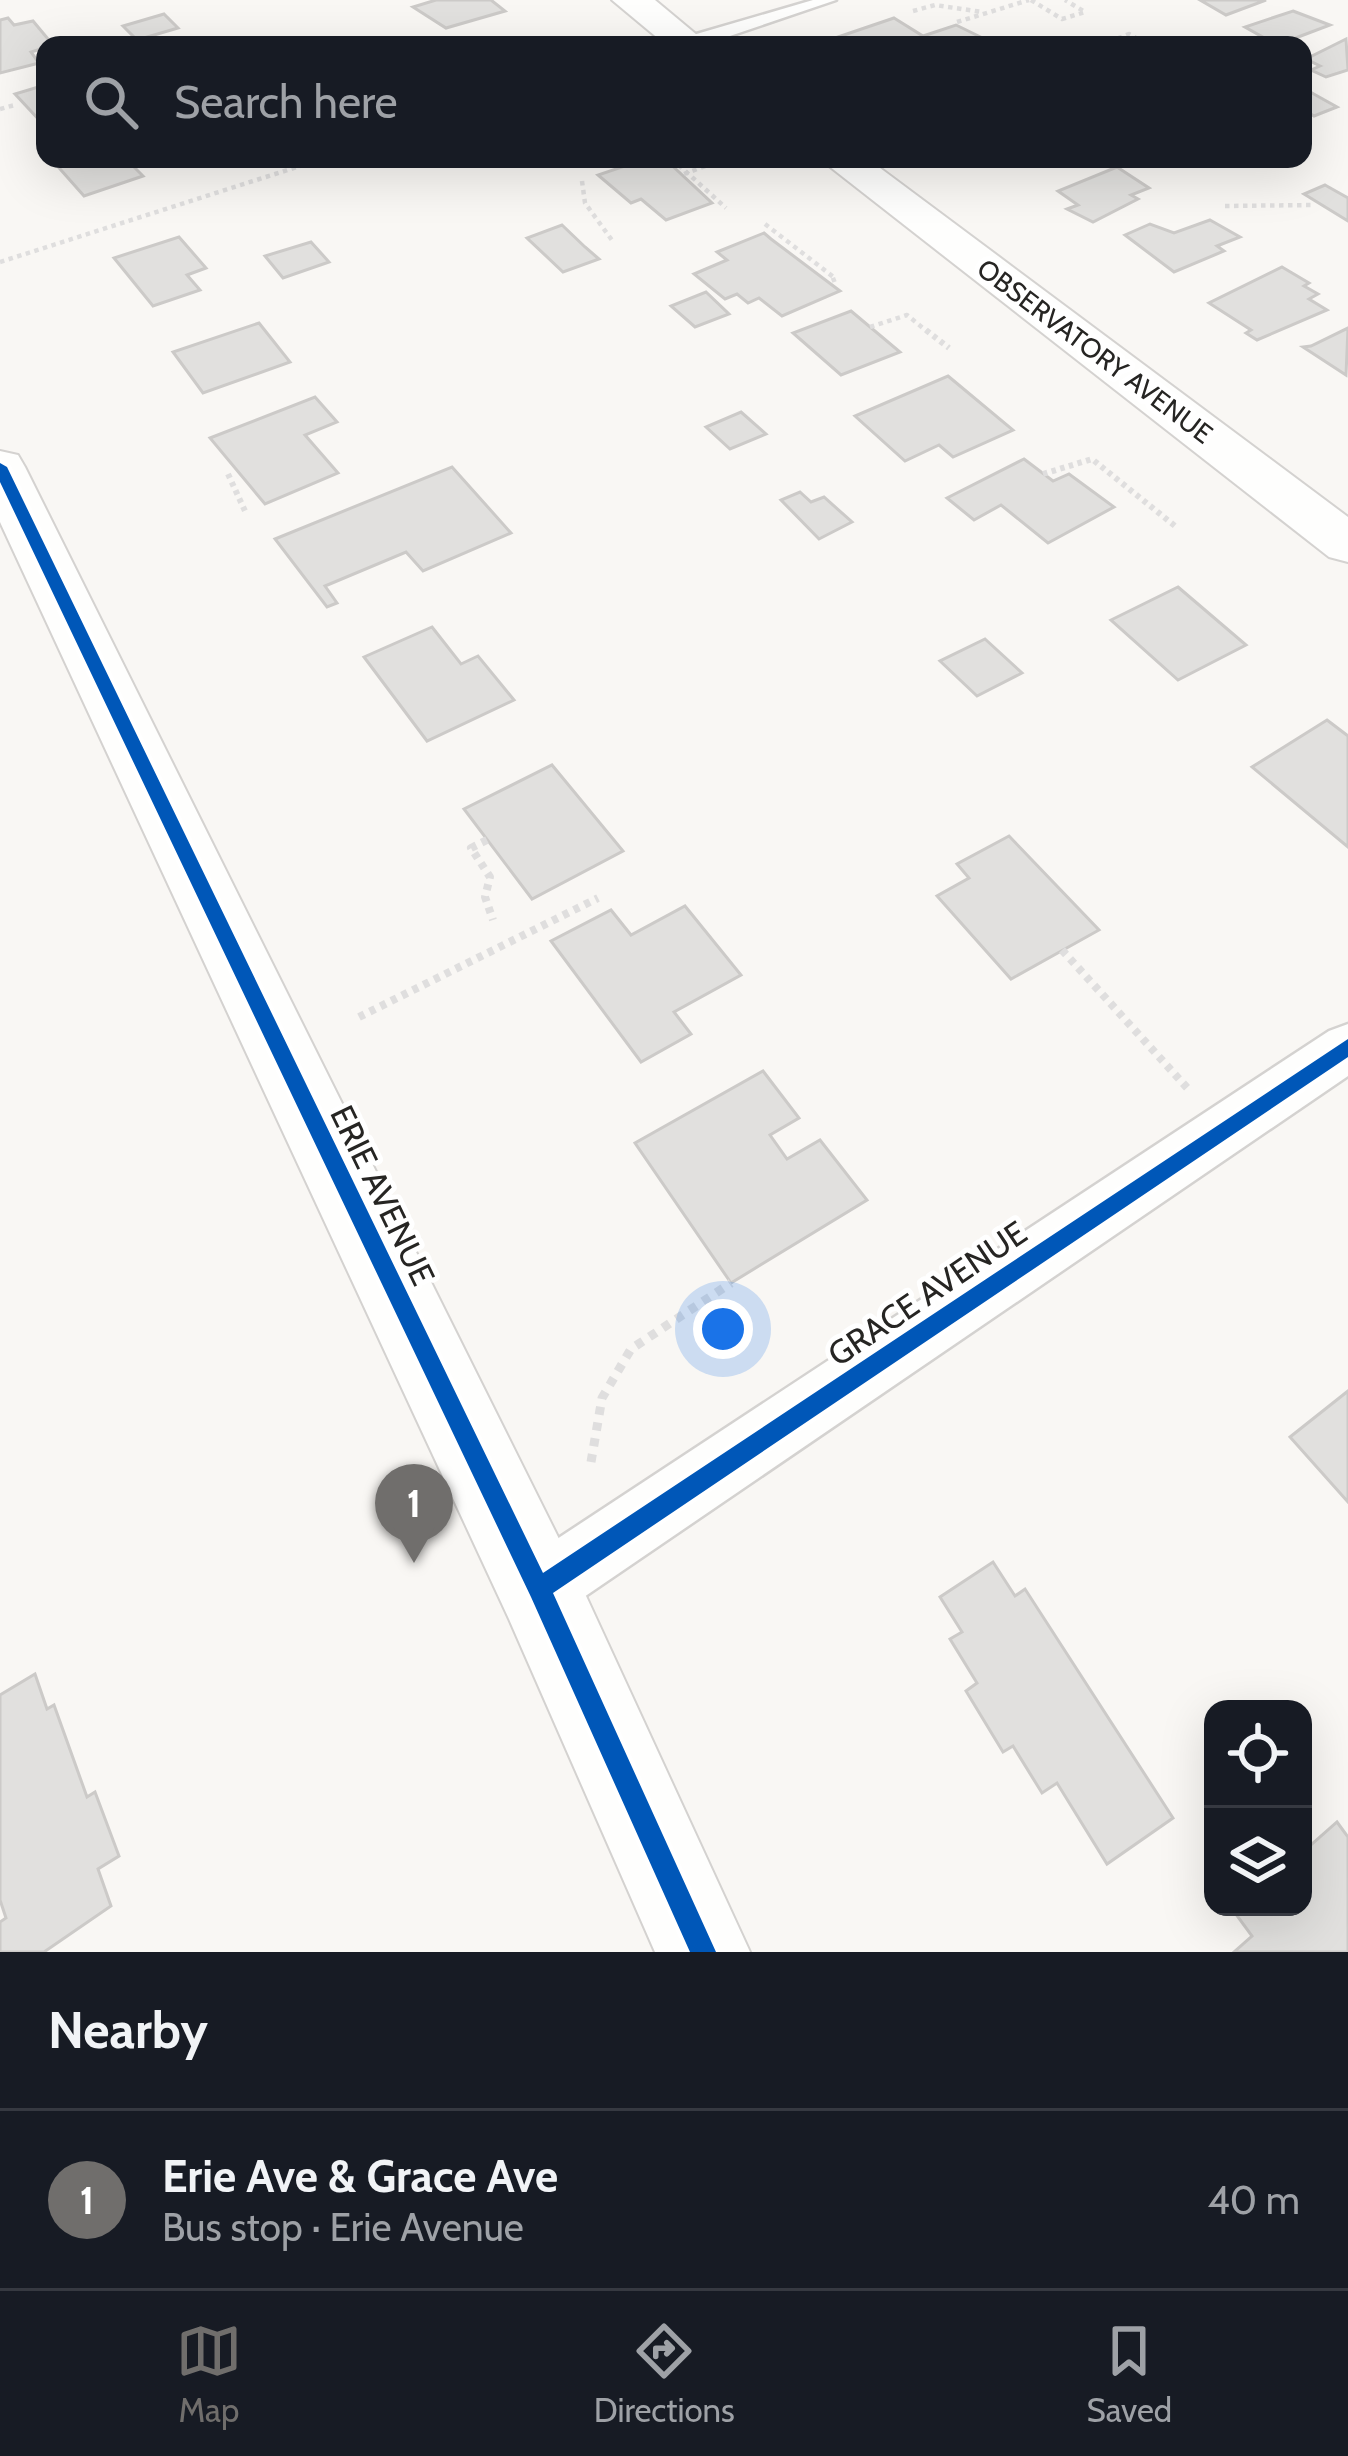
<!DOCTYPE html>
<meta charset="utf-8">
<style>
body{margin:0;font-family:Cabin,sans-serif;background:#20242c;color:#f1f3f6}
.controls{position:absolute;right:36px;bottom:36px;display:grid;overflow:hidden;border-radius:24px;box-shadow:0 12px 48px #0002}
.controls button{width:108px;height:108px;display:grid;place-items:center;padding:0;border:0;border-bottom:3px solid #363941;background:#171b24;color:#f1f3f6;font:60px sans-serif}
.you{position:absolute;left:723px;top:1329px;width:42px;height:42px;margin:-30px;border:9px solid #fff;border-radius:50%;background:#1a73e8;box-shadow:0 0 0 18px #1a73e833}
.badge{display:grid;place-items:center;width:78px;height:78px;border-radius:50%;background:#706e6c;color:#fff;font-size:39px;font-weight:700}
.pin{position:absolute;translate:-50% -99px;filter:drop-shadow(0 3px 6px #0008)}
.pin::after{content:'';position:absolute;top:63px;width:42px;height:36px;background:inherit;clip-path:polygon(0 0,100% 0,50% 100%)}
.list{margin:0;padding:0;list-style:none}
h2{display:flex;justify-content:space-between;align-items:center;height:156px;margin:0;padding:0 48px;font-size:51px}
h2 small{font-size:39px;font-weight:400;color:#9ea1a6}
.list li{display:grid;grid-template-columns:78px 1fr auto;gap:36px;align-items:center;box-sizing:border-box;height:180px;padding:0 48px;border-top:3px solid #363941}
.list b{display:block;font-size:45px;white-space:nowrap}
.list p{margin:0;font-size:39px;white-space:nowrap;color:#9ea1a6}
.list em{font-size:39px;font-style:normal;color:#9ea1a6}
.icon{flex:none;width:66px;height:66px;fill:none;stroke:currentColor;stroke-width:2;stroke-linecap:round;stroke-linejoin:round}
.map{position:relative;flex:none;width:1348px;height:1952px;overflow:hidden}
.search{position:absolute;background:#171b24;box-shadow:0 12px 48px #0002;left:36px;right:36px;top:36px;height:132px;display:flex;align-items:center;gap:30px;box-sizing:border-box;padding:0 42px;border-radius:24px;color:#9ea1a6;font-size:45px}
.sheet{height:336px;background:#171b24}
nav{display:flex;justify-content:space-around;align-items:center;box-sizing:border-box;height:168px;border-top:3px solid #363941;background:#171b24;font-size:33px;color:#9ea1a6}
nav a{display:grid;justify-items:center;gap:6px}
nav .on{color:#706e6c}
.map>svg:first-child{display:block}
.building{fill:#e1e0de;stroke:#cccac8;stroke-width:3}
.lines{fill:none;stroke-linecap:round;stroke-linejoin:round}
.lane-casing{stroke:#d4d2d0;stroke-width:5}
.street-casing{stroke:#d4d2d0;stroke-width:5}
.secondary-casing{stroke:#d4d2d0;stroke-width:4}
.path-far3{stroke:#dfdede;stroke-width:4.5;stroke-dasharray:4.5 4.5;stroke-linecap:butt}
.path-far2{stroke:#dfdede;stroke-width:6;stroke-dasharray:4.5 4.5;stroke-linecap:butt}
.path-far1{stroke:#dfdede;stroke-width:8;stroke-dasharray:6 6;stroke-linecap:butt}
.path{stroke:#dfdede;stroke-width:9;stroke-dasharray:8 8;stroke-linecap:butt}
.lane{fill:#fefefd;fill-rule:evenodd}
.street{fill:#fefefd;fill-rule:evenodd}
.secondary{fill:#fefefd;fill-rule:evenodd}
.cycleway-casing{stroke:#fff;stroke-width:8}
.cycleway{fill:#0057b8;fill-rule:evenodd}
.labels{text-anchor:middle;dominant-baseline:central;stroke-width:10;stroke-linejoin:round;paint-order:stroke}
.far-street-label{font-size:27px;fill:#262523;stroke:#fff}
.street-label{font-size:33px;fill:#262523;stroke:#fff}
</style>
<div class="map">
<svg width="1348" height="1952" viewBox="0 0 1348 1952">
<rect width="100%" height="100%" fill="#f9f7f4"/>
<g class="building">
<polygon points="436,0 491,0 505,11 446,28 413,7"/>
<polygon points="1200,0 1266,0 1226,15"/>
<polygon points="1293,11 1330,25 1277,45 1245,27"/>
<polygon points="164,14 178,28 137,40 123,26"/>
<polygon points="8,18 14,25 33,21 53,45 31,52 39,63 0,73 0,20"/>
<polygon points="894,18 923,36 956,25 997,45 845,45 835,38"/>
<polygon points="1346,39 1348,70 1326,77 1311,70 1320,66 1306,59"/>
<polygon points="45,85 45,122 42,123 15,94"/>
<polygon points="1312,93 1337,107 1314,116 1303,109 1303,96"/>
<polygon points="60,159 126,159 143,176 84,196 53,161"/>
<polygon points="620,159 665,159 712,203 666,220 641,199 631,203 598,175 628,165"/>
<polygon points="1117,167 1149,188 1131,195 1138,199 1093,222 1067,209 1078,205 1058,191"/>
<polygon points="1325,185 1348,198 1348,221 1304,194"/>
<polygon points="1210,220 1240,237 1217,246 1224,251 1174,272 1125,235 1150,224 1174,233"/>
<polygon points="562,225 585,247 599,259 563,272 527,238"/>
<polygon points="764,233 771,239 840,291 782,316 759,298 748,303 737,294 725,299 694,274 727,260 717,252"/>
<polygon points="179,237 206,268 187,275 200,290 153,306 114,258"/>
<polygon points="311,242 329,262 283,278 265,256"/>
<polygon points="1282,267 1309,283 1304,286 1318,294 1309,299 1327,310 1257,340 1246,333 1251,330 1209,303"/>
<polygon points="706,292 729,314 695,327 671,306"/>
<polygon points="851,311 900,352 841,375 793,333"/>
<polygon points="259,323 290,362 203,393 173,352"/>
<polygon points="1348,328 1346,375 1303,347 1311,346"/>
<polygon points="948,376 1013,430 953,457 939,445 905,461 855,416"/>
<polygon points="315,397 337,422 305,435 338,473 265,504 210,438"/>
<polygon points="741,412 766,434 730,449 706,427"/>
<polygon points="1024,459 1053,481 1069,474 1114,507 1048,543 1001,505 974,520 947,498"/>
<polygon points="452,467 511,533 423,571 406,552 325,586 337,603 327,607 275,539"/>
<polygon points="800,492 811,502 824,497 852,522 819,539 781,500"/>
<polygon points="1178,587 1246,645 1178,680 1111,620"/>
<polygon points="432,627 461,664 478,656 514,700 427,741 364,657"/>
<polygon points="985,639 1022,673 977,696 940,661"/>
<polygon points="1327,720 1348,736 1348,847 1252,767"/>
<polygon points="552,765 623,851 532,899 464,809"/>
<polygon points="1009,836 1099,930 1011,979 937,896 969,878 957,864"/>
<polygon points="685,906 741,975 674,1012 691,1034 641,1062 551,941 611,910 631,935"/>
<polygon points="763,1071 799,1118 770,1135 787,1159 820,1140 867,1200 731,1283 635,1143"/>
<polygon points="1348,1391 1348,1502 1290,1437"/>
<polygon points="993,1562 1015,1596 1025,1589 1173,1818 1107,1864 1057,1783 1042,1793 1013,1746 1003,1752 966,1691 977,1683 950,1639 962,1632 940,1597"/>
<polygon points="35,1674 47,1709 54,1705 87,1797 95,1792 119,1856 98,1869 111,1906 44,1952 0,1952 0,1922 6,1918 0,1900 0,1695"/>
<polygon points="1337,1822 1348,1837 1348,1952 1234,1952 1252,1936 1235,1913 1241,1907 1303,1907 1303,1852"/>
</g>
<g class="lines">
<defs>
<polygon id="lane" points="813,0 836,0 724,38 684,45 676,40"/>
<polygon id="street" points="1348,1024 1348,1076 562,1612 539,1622 516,1612 506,1589 516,1566 1329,1031"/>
<g id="secondary">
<polygon points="612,0 655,0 709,45 666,45"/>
<polygon points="820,159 868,159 1348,517 1348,562 1329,557"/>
<polygon points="0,451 18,455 25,467 569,1559 750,1952 655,1952 509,1619 0,522"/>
</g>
</defs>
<use href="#lane" class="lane-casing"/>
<use href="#street" class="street-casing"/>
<use href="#secondary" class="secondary-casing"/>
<g class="path-far3">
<polyline points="1031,0 1062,19 1085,12 1065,0"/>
<polyline points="913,11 935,5 982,12"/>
<polyline points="957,22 1029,0"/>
<polyline points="1101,45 1129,34 1148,45"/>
<polyline points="0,109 15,105"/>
<polyline points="672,159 726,208"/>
<polyline points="684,174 724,159"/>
<polyline points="582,181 585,203 614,243"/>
<polyline points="1225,206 1314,205"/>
<polyline points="765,224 836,279 828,282"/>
<polyline points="0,262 322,159"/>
<polyline points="870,327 907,315 929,333"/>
</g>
<g class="path-far2">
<polyline points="926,330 949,348"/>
<polyline points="228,474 245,511"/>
<polyline points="1043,474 1092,459 1175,526"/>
</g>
<g class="path-far1">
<polyline points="487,840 471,848 490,877 485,897 493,920"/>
<polyline points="1062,950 1190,1091"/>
<polyline points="359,1017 598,898"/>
</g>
<polyline class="path" points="591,1462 602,1398 631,1349 731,1283"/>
<use href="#lane" class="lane"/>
<use href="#street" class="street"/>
<use href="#secondary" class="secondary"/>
<defs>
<polygon id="cycleway" points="0,463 7,467 543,1573 1348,1039 1348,1057 553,1593 716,1952 690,1952 531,1597 0,482"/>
</defs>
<use href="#cycleway" class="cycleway-casing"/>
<use href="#cycleway" class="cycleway"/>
</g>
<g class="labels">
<g class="far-street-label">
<text transform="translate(1095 351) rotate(37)">OBSERVATORY AVENUE</text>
</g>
<g class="street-label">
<text transform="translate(383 1195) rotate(64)">ERIE AVENUE</text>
<text transform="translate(927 1293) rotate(-34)">GRACE AVENUE</text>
</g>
</g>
</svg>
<div class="controls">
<button><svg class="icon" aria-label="locate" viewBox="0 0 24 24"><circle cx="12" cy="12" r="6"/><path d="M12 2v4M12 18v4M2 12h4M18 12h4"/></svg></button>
<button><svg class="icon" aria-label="layers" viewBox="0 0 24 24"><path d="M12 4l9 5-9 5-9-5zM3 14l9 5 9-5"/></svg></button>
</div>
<div class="you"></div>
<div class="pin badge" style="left:414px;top:1563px">1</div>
<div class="search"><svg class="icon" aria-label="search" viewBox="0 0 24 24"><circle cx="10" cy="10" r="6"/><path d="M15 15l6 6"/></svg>Search here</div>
</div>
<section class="sheet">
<h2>Nearby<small></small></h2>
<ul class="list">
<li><span class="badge">1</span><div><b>Erie Ave &amp; Grace Ave</b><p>Bus stop · Erie Avenue</p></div><em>40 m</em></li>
</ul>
</section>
<nav>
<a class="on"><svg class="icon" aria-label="map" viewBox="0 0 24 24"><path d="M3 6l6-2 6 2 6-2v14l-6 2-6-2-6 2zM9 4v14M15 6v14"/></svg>Map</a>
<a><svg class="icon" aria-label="directions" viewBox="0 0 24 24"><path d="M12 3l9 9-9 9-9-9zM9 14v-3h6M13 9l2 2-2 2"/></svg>Directions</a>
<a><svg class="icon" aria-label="saved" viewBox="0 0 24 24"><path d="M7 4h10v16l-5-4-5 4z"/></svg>Saved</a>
</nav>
